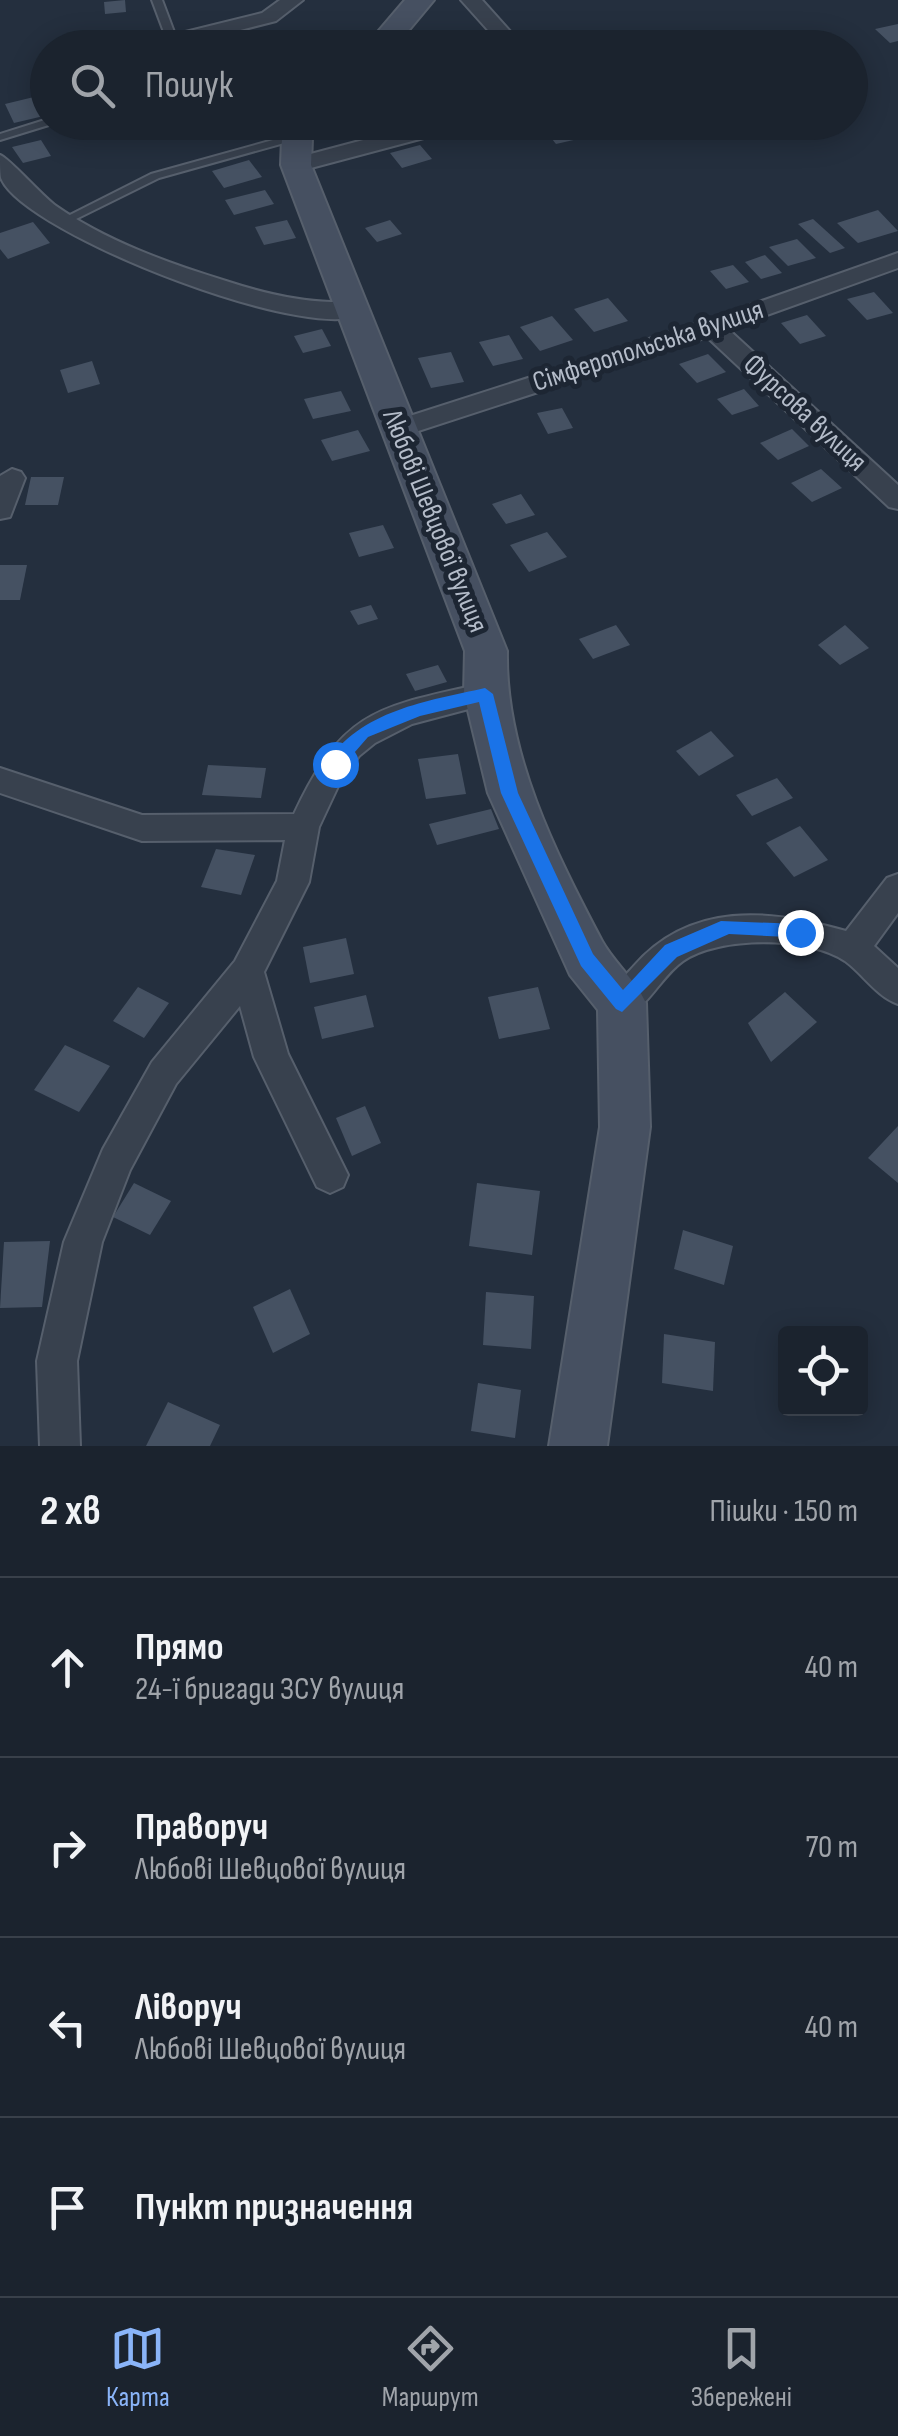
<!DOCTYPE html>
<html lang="uk">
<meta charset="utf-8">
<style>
body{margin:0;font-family:"Sofia Sans Condensed",sans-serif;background:#242b36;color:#f1f3f6}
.controls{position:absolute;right:30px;bottom:30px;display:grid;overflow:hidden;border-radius:10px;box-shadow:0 5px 25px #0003}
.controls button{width:90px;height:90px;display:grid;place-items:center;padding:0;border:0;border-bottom:2px solid #39404a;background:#1b232e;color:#f1f3f6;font:50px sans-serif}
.stop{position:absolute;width:30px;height:30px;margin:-22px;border:8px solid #1a73e8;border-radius:50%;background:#fff}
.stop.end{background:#1a73e8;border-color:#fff;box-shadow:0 2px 10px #0008}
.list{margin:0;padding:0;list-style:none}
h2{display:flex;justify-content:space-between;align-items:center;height:130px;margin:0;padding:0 40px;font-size:42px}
h2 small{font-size:32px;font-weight:400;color:#a0a4aa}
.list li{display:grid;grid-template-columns:65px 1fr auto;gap:30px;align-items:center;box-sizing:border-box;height:180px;padding:0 40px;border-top:2px solid #39404a}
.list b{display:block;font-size:38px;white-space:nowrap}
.list p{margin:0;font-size:32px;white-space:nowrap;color:#a0a4aa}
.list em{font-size:32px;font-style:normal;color:#a0a4aa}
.icon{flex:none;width:55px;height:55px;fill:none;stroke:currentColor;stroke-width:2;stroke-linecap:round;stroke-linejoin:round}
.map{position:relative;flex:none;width:898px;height:1446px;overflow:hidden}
.search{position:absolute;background:#1b232e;box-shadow:0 5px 25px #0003;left:30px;right:30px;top:30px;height:110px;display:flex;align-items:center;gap:25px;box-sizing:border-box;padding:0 35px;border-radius:55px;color:#a0a4aa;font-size:38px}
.sheet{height:850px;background:#1b232e}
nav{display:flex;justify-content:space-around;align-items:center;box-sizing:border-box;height:140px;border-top:2px solid #39404a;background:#1b232e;font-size:28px;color:#a0a4aa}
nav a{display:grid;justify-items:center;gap:5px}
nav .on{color:#8ab4f8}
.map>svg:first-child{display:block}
.building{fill:#455162}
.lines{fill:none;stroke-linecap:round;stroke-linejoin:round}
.lane-casing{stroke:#565f6c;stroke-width:4}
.street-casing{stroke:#565f6c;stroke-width:4}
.secondary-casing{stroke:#565f6c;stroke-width:4}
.lane{fill:#38414e;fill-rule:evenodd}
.street{fill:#38414e;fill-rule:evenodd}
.secondary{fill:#465061;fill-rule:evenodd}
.route{fill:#1a73e8}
.labels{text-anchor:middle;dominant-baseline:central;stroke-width:10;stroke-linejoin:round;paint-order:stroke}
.street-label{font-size:28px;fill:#b4bcc9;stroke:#1d2633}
</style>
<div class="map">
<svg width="898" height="1446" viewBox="0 0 898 1446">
<rect width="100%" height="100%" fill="#242f3e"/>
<g class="building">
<polygon points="125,0 126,12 105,14 104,2"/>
<polygon points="898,24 898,41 890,43 875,29"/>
<polygon points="772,32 786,47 759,48 750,37"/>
<polygon points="38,96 48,115 14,123 5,104"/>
<polygon points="566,124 578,139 556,144 544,129"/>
<polygon points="41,140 51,156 23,163 12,147"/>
<polygon points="420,145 432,159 402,168 390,153"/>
<polygon points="249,160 262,177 224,188 212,171"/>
<polygon points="265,190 274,204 234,215 225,200"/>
<polygon points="878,210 898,231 858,243 837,223"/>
<polygon points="813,219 845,248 830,253 798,224"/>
<polygon points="287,220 296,238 264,245 255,227"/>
<polygon points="390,220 402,234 377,242 365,228"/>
<polygon points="33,222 50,243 8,259 0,249 0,233"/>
<polygon points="797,239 816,258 788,266 769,247"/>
<polygon points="765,255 782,273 761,279 745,262"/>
<polygon points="733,265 749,282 726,289 710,271"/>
<polygon points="874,292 893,313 867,320 847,299"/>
<polygon points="608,298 628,321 594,332 574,309"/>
<polygon points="807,315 826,336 800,344 781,323"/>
<polygon points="552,316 573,340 540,351 520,327"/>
<polygon points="322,329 331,346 303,353 294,336"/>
<polygon points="509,335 523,359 493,366 479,342"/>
<polygon points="451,352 464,382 431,388 418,358"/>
<polygon points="708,354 726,372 697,383 679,364"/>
<polygon points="92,361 100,384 68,393 60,370"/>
<polygon points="744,389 759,406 732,415 717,399"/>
<polygon points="341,391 351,411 313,419 304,399"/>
<polygon points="562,408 573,428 548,434 537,413"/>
<polygon points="792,429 809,446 778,460 760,443"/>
<polygon points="358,430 370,451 332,461 321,440"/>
<polygon points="821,469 842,488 812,502 791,483"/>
<polygon points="31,477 64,477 58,505 25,505"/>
<polygon points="521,494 535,515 506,524 492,504"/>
<polygon points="383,525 394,548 359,557 349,533"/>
<polygon points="547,532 567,557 529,572 510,545"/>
<polygon points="0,565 27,565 20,600 0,600"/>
<polygon points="371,605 378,619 358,625 350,611"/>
<polygon points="616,625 630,645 593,659 579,639"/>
<polygon points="845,625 869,648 840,665 818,645"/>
<polygon points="438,665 447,682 415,691 406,674"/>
<polygon points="711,731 734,756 699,776 676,751"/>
<polygon points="458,754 466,794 426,799 418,759"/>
<polygon points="208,765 266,768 261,798 202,795"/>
<polygon points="777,778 793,798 752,816 736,795"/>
<polygon points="491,809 499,829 437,845 429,824"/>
<polygon points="800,826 828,860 794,877 766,843"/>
<polygon points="216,849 255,855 241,895 201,887"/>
<polygon points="346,938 354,974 310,983 303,947"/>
<polygon points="138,987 169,1003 144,1038 113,1021"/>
<polygon points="538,987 550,1029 499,1039 488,997"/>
<polygon points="785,992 817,1022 771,1062 748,1023"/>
<polygon points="366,995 374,1027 322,1039 314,1007"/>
<polygon points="65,1045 110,1066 79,1112 34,1090"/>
<polygon points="365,1106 381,1143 352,1156 336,1118"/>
<polygon points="898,1126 898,1183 868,1158"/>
<polygon points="134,1183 171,1201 150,1235 113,1217"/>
<polygon points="477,1183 540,1191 532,1255 469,1246"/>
<polygon points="683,1230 733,1246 724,1285 674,1269"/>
<polygon points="50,1241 42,1307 0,1308 4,1242"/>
<polygon points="290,1289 310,1334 273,1353 253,1307"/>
<polygon points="486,1292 534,1296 531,1349 483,1345"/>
<polygon points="664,1334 715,1342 713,1391 662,1383"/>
<polygon points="478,1383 521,1390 515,1438 471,1431"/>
<polygon points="168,1402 220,1425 210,1446 146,1446"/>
</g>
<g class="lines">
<defs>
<g id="lane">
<polygon points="152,0 162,0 174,32 172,48 162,48 164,32"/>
<polygon points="48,119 48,122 53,122 52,124 0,140 0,134"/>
<polygon points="298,133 302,134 302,138 159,178 68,223 64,224 58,221 151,174"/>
</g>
<g id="street">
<polygon points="280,0 303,0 276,21 170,48 158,42 161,38 262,13"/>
<polygon points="461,0 482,0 525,48 504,48"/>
<polygon points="431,122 467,122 465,127 296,172 285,165 288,160"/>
<path d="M0,155c9,3 42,41 56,51 50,35 112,57 170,75 34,11 69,20 105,21 14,0 27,-2 36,8 -36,43 -345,-76 -366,-132 -1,-6 -1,-16 -1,-23z"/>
<polygon points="898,253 898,268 728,329 898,485 898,509 889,507 707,337 406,435 388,435 384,429 388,423 702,322"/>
<polygon points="12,469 21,472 25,478 10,517 0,519 0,476"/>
<path d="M485,683l10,3 5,8 -5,8 -83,22 -37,19 -16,13 -18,24 -22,47 -10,55 -45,90 24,82 60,121 -5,12 -13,6 -13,-6 -63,-130 -14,-51 -64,78 -46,86 -28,72 -25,119 3,85h-40l-3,-85 27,-119 39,-93 49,-87 83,-101 42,-80 8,-41 -143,1 -142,-48v-25l142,47 152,-1c49,-105 84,-107 191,-131z"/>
<path d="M898,874v39l-24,33 24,22v36c-22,-8 -34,-29 -53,-43 -37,-25 -126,-25 -162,0 -23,16 -34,47 -61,57l-12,-4 -5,-11c6,-14 18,-25 28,-36 57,-66 137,-58 213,-36l41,-53z"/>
</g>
<g id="secondary">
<polygon points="405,0 434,0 394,48 364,48"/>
<path d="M294,122h32l-14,17 -1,26 196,486c-2,102 48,201 95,290 12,22 33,38 44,62l4,124 -43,319h-58l51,-319 -2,-117 -28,-35 -82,-182 -24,-99 1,-43 -184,-486 1,-27z"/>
</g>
</defs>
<use href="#lane" class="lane-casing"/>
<use href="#street" class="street-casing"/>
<use href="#secondary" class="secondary-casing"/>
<use href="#lane" class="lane"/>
<use href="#street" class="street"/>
<use href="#secondary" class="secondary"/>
</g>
<path class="route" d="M485,688l8,6 25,99 75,161 30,36 42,-45 56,-24 79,3 7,3v11l-78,-4 -52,23 -55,55 -6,-3 -35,-43 -80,-173 -22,-91 -59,14 -52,21 -27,31h-12l-3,-4c34,-54 102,-63 159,-76z"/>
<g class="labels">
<g class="street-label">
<text transform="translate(648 346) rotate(-18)">Сімферопольська вулиця</text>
<text transform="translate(805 413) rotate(43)">Фурсова вулиця</text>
<text transform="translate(435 521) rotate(68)">Любові Шевцової вулиця</text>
</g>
</g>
</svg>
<div class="controls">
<button><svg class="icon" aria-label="locate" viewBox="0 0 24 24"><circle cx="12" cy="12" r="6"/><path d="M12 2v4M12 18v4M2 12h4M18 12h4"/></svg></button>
</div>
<div class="stop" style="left:335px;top:764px"></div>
<div class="stop end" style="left:800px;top:932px"></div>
<div class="search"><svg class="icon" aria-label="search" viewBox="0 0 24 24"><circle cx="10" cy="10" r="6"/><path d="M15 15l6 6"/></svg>Пошук</div>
</div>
<section class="sheet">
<h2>2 хв<small>Пішки · 150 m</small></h2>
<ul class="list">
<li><svg class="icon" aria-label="ahead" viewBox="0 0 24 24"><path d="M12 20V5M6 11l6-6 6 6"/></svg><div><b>Прямо</b><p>24-ї бригади ЗСУ вулиця</p></div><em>40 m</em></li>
<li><svg class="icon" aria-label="right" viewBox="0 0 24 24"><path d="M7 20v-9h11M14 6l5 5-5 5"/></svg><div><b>Праворуч</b><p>Любові Шевцової вулиця</p></div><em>70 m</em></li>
<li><svg class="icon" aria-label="left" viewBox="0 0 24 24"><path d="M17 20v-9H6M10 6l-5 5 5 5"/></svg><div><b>Ліворуч</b><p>Любові Шевцової вулиця</p></div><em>40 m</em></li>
<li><svg class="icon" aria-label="arrive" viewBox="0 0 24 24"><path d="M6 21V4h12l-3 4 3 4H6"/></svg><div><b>Пункт призначення</b></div></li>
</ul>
</section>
<nav>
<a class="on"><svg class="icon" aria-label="map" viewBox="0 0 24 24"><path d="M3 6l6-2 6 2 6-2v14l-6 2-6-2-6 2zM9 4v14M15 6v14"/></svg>Карта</a>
<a><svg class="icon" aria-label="directions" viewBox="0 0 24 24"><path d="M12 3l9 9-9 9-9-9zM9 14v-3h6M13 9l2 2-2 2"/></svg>Маршрут</a>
<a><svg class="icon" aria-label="saved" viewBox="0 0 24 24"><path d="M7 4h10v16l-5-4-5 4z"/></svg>Збережені</a>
</nav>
